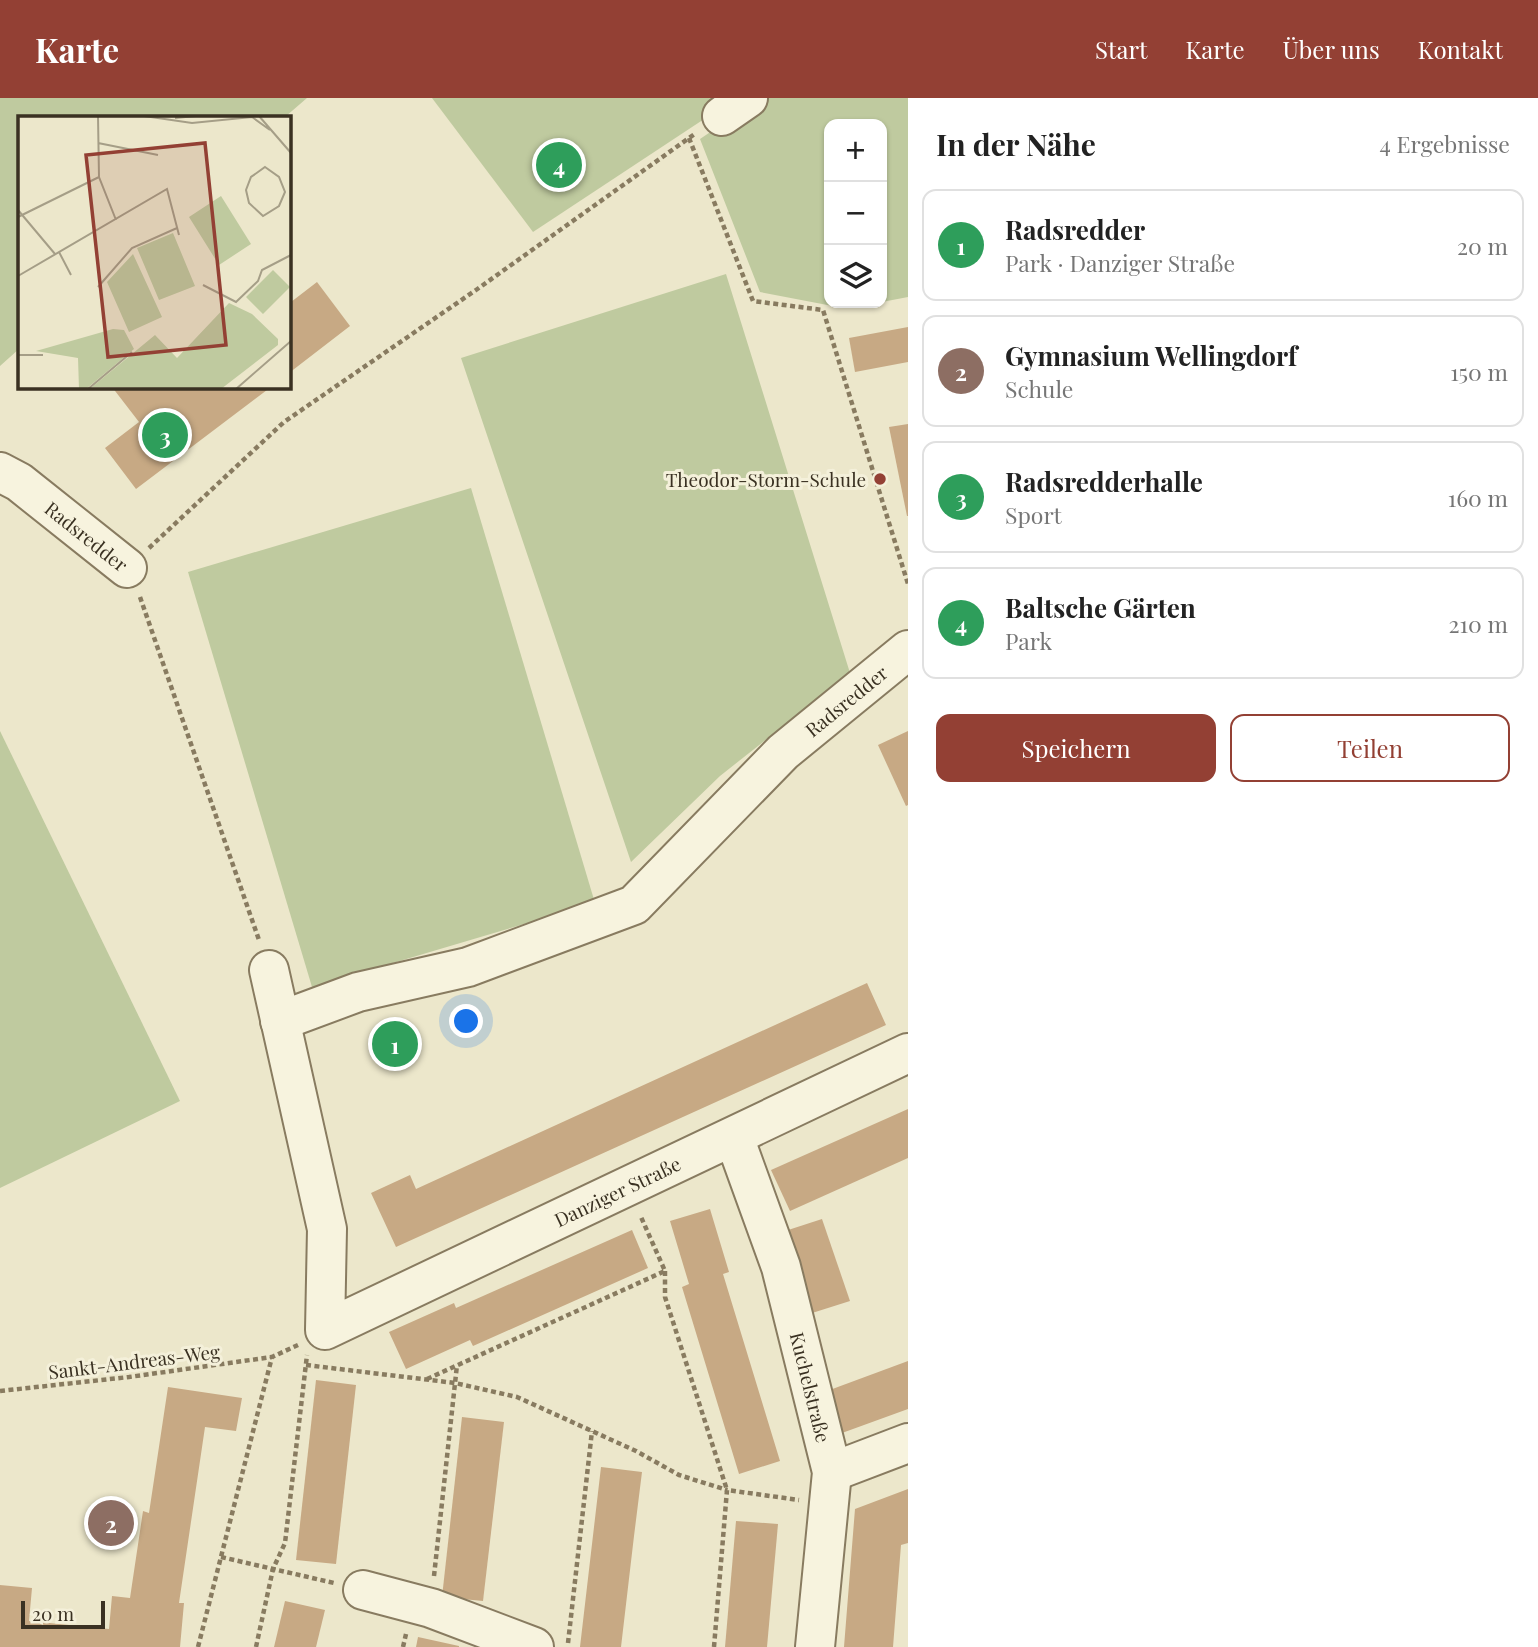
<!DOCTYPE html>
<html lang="de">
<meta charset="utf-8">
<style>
body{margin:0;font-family:"Playfair Display",serif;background:#f6f6f6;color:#222}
.controls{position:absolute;right:21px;top:21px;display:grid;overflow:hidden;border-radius:14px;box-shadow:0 2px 5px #0004}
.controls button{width:63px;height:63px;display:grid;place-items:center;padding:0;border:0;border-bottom:2px solid #e0e0e0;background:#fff;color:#222;font:35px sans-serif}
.scale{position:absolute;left:21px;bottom:18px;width:84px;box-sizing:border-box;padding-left:7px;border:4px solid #3a3122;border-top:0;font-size:19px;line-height:24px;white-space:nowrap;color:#3a3122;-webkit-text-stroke:5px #f4f0da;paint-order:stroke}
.you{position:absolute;left:467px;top:924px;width:24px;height:24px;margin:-18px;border:5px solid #fff;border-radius:50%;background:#1a73e8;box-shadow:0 0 0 10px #1a73e833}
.badge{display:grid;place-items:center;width:46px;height:46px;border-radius:50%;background:#934034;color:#fff;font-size:23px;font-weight:700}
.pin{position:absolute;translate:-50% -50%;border:4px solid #fff;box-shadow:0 2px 7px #0006}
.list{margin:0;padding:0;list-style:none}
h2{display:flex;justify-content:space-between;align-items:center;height:91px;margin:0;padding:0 28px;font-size:30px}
h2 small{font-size:23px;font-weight:400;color:#767676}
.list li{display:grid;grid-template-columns:46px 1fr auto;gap:21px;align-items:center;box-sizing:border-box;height:112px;margin:0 14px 14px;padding:0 14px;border:2px solid #e0e0e0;border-radius:14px}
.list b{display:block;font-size:26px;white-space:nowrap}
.list p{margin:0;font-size:23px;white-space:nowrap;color:#767676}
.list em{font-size:23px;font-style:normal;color:#767676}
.actions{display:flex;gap:14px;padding:21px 28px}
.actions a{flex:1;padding:16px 0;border:2px solid #934034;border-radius:14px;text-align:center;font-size:24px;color:#934034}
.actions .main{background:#934034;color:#fff}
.icon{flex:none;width:38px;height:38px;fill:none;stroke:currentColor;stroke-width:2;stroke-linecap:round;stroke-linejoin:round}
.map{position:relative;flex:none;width:908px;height:1549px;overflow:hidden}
header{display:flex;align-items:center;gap:42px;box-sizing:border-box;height:98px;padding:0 35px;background:#934034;color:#fff}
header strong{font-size:33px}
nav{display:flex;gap:38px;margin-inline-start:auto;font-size:24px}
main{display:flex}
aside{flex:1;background:#fff}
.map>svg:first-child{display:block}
.green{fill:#bfca9f}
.building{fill:#c7a984}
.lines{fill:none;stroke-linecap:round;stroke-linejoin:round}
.minor-casing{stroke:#887b60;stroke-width:42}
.path{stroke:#887b60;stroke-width:4.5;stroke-dasharray:5 3.5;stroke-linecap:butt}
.minor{stroke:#f7f3de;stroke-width:38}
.poi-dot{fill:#934034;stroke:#f4f0da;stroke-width:2.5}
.labels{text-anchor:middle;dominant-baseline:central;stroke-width:6;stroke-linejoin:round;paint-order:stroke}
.poi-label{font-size:19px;fill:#3a3122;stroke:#f4f0da;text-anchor:end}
.street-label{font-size:19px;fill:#3a3122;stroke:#f4f0da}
.inset-road{fill:none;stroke:#a59e87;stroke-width:2}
.view{fill:#934034;fill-opacity:0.15;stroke:#934034;stroke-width:3.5}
.inset-edge{fill:none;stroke:#3a3122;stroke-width:3.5}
</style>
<header>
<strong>Karte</strong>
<nav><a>Start</a><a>Karte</a><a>Über uns</a><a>Kontakt</a></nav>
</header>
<main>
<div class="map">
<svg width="908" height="1549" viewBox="0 0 908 1549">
<rect width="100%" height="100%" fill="#ece7cb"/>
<g class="green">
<polygon points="0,0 307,0 285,19 19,19 19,251 0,268"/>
<polygon points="432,0 736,0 533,134"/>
<polygon points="761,0 908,0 908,199 882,204 882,26 829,26 829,205 877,205 843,210 760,194 700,41"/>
<polygon points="726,176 850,575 720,678 631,764 461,260"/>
<polygon points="471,390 595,805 312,889 188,474"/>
<polygon points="0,633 180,1003 0,1090"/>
</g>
<g class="building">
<polygon points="317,184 350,228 289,275 289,201 291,204"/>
<polygon points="908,229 908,264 855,274 849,240"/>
<polygon points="112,289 271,289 136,391 105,350 139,324"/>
<polygon points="908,326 908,418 907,418 889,329"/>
<polygon points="908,633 908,707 906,708 878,647"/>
<polygon points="867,885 886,927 396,1149 371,1095 410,1077 416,1091"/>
<polygon points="908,1011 908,1060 790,1113 771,1072"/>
<polygon points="710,1111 729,1174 723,1176 780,1363 739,1376 682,1189 689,1186 670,1123"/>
<polygon points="822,1121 850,1203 809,1216 782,1134"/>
<polygon points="632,1132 648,1170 473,1248 470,1242 406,1271 389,1234 454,1205 456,1210"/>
<polygon points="908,1263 908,1311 842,1335 827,1293"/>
<polygon points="316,1282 356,1287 336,1466 296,1462"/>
<polygon points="168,1289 242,1300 236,1333 205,1329 179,1505 184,1505 180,1549 0,1549 0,1487 32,1490 29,1523 109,1531 112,1498 130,1500 143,1413 149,1415"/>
<polygon points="462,1319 504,1324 483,1503 442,1499"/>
<polygon points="601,1369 642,1374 634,1438 621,1549 580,1549"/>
<polygon points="908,1391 908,1445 901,1447 893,1549 844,1549 855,1411"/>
<polygon points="736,1423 778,1426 767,1549 725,1549"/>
<polygon points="285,1503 325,1512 316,1549 274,1549"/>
<polygon points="418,1539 459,1548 459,1549 416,1549"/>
</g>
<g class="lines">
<defs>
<g id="minor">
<polyline points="722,18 748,0"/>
<path id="s1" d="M0,374l19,10 108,86"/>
<path id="s2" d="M269,872l58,259 -2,101 583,-277"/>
<path id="s3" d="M280,923l78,-29 110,-25 166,-62 149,-153 125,-102"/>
<path id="s4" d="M734,1039l47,130 51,205 -17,175"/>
<polyline points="832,1374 908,1345"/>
<polyline points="363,1492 431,1510 534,1549"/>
</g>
</defs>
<use href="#minor" class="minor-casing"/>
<g class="path">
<polyline points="689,40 753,203 823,212 908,486"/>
<polyline points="149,450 284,324 476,192 696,35"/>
<polyline points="140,499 259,842"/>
<polyline points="665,1173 665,1199 727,1392"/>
<polyline points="306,1267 455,1285 517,1299 636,1353 679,1377 727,1392"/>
<polyline points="427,1281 665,1173 641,1119"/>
<polyline points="0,1293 129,1279 272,1259"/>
<polyline points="221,1459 334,1485"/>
<polyline points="434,1478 457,1267"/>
<polyline points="568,1545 592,1333"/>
<polyline points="198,1549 272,1259 298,1247"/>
<polyline points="256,1549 273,1471 285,1445 307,1257"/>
<polyline points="403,1549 406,1536"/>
<polyline points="714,1549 727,1392 799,1402"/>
</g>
<use href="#minor" class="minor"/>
</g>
<circle class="poi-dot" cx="880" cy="381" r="7"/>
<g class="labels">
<g class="poi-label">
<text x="866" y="381">Theodor-Storm-Schule</text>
</g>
<g class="street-label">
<text stroke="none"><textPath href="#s1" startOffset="108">Radsredder</textPath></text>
<text stroke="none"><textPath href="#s3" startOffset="668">Radsredder</textPath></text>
<text stroke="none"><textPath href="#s2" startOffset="690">Danziger Straße</textPath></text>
<text transform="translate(134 1263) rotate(-7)">Sankt-Andreas-Weg</text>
<text stroke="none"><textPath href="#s4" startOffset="262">Kuchelstraße</textPath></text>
</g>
</g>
<g transform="translate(18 18)">
<rect width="273" height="273" fill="#ece7cb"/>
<path d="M203,80l30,48 -32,21 -30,-48zM155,117l22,53 -36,14 -22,-52zM115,138l29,63 -33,15 -22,-50zM255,154l17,17 -27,27 -17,-17zM211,187l23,11 26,25v6l-57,44 -129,-2 63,-52 22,23zM95,213l11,1 10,19 -48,40h-7l-1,-31 -42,-7z" fill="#bfca9f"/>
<path class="inset-road" d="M80,0l1,61 17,43M126,0l48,7 60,-6 18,13M241,0l32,37M157,2l21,-2M80,27l60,12M247,51l14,10 6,15 -6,14 -16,10 -14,-13 -3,-13 5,-13zM0,94l37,44M0,101l81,-40M41,136l12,23M0,160l149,-87 12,46M185,169l33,17 22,-21 4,-11 29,-15M80,171l34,-39 45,-20M0,239h25M70,273l44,-37M218,273l55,-48"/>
<path class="view" d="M187,27l21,202 -118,12 -22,-202z"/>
<rect width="273" height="273" class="inset-edge"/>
</g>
</svg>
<div class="controls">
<button>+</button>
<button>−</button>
<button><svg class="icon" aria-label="layers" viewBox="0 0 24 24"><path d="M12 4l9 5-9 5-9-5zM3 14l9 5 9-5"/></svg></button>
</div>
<div class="scale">20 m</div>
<div class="you"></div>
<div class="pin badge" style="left:395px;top:946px;background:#2e9e5b">1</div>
<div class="pin badge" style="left:111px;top:1425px;background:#8d6e63">2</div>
<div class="pin badge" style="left:165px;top:337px;background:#2e9e5b">3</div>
<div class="pin badge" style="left:559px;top:67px;background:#2e9e5b">4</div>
</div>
<aside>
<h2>In der Nähe<small>4 Ergebnisse</small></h2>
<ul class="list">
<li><span class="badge" style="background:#2e9e5b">1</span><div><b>Radsredder</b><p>Park · Danziger Straße</p></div><em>20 m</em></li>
<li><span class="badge" style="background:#8d6e63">2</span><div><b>Gymnasium Wellingdorf</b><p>Schule</p></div><em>150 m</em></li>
<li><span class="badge" style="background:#2e9e5b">3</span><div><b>Radsredderhalle</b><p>Sport</p></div><em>160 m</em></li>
<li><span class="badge" style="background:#2e9e5b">4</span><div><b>Baltsche Gärten</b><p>Park</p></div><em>210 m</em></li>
</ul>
<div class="actions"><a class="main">Speichern</a><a>Teilen</a></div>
</aside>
</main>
